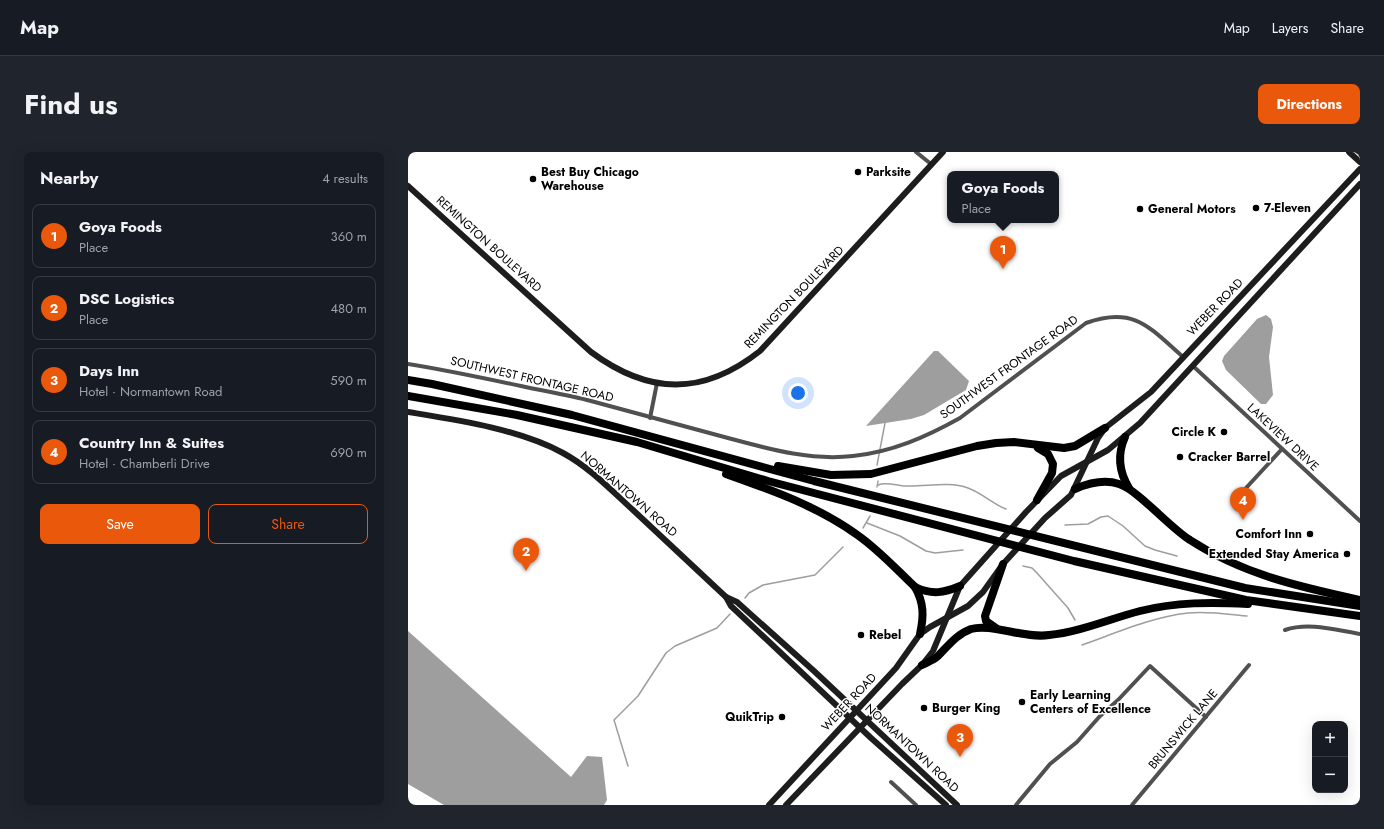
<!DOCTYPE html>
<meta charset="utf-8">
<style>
body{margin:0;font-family:Jost,sans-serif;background:#20242c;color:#f1f3f6}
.controls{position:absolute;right:12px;bottom:12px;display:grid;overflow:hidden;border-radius:8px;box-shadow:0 4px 16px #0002}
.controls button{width:36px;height:36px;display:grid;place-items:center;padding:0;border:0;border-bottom:1px solid #363941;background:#171b24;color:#f1f3f6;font:20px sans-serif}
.you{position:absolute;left:390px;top:241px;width:14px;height:14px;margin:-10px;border:3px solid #fff;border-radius:50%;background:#1a73e8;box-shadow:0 0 0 6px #1a73e833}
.badge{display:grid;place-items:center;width:26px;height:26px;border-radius:50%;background:#ea580c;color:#fff;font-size:13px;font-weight:700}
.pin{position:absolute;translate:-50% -33px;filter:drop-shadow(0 1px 2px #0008)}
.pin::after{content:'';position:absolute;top:21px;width:14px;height:12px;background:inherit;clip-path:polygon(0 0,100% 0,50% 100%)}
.popup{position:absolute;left:539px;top:19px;width:112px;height:52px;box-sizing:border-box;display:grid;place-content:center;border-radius:8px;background:#171b24;filter:drop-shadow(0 1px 3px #0005);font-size:13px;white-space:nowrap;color:#9ea1a6}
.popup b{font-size:15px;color:#f1f3f6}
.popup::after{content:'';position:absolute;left:50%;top:100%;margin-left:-8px;border:8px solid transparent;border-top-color:#171b24}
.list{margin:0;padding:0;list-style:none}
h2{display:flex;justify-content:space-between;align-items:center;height:52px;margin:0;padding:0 16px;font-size:17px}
h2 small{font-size:13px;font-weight:400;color:#9ea1a6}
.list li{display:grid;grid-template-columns:26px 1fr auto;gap:12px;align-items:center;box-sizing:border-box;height:64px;margin:0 8px 8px;padding:0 8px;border:1px solid #363941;border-radius:8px}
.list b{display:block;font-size:15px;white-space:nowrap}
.list p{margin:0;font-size:13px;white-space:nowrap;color:#9ea1a6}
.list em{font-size:13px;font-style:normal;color:#9ea1a6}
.actions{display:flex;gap:8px;padding:12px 16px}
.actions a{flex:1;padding:9px 0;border:1px solid #ea580c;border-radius:8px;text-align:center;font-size:14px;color:#ea580c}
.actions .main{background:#ea580c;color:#fff}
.map{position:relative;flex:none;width:952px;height:653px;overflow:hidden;border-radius:8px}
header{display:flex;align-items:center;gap:24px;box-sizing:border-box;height:56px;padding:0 20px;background:#171b24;border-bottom:1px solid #363941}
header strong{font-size:19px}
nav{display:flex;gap:22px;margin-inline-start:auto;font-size:14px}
.intro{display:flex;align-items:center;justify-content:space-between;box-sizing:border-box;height:96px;padding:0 24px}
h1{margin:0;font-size:28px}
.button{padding:10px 18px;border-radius:8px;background:#ea580c;color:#fff;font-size:14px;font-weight:700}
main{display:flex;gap:24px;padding:0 24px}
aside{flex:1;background:#171b24;border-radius:8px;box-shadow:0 4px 16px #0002}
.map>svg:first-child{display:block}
.water{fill:#9e9e9e}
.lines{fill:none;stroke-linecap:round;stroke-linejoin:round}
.stream{stroke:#9e9e9e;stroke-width:1.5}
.street{stroke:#505050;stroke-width:4}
.secondary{stroke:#1d1d1d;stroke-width:6}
.highway{stroke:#000;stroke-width:8}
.poi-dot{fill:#000;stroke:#fff;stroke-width:1.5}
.labels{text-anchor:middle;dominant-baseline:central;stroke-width:3;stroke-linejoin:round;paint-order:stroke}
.poi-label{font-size:12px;font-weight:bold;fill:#000;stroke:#fff;text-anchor:start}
.street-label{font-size:12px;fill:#000;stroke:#fff}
</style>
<header>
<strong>Map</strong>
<nav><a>Map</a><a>Layers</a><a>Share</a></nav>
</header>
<div class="intro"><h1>Find us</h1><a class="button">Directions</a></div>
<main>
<aside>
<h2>Nearby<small>4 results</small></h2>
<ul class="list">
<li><span class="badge">1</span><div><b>Goya Foods</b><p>Place</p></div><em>360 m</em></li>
<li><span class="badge">2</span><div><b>DSC Logistics</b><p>Place</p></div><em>480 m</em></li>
<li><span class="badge">3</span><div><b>Days Inn</b><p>Hotel · Normantown Road</p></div><em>590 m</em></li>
<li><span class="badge">4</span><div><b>Country Inn &amp; Suites</b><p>Hotel · Chamberli Drive</p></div><em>690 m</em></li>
</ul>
<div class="actions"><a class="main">Save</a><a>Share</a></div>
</aside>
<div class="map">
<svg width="952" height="653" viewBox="0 0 952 653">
<rect width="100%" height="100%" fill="#fff"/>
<g class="water">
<polygon points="858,163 863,167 865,175 861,205 865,243 858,252 853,252 818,218 814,209 816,204 849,167"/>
<polygon points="526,199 530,199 561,229 558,238 516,263 503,267 458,274"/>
<polygon points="0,479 163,625 179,604 194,605 199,648 196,653 36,653 0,632"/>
</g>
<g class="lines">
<g class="stream">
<polyline points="469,313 477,271"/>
<path d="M470,333c8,-4 19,1 28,1 20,1 42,-5 62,2 14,5 25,16 38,21"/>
<polyline points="469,335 470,329"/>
<polyline points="459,371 492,384 518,399 527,401 555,398"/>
<polyline points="657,373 680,372 693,365 700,364 715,374 737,394 747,398 769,404"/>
<polyline points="455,376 462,364"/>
<polyline points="615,414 624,416 629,421 660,456 667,468"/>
<polyline points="337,446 341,441 355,433 407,423 435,395"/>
<path d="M674,493c34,-12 70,-28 106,-32 19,-2 39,1 59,3"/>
<polyline points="220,614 206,568 230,544 258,501 267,494 309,476 322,462"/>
</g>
<g class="street">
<polyline points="508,0 523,12"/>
<path d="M0,212c38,6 75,14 113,22 23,5 47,9 70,15 46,12 91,25 137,37 41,11 82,23 125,18 39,-4 73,-19 107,-38l126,-95c48,-17 63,4 97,34"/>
<polyline points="785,214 952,369"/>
<polyline points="242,266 249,231"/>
<polyline points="838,336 874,297"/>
<path d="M877,478c24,-8 50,0 75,4"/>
<polyline points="483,630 508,653"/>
<polyline points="608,653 642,612 669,590 692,564 710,548 742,514 798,565"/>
<polyline points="724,653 841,513"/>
</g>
<g class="secondary">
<polyline points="941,0 952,10"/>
<path d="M0,34l183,166c58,43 112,44 169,-1l183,-199"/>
<path d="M0,260c49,8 111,17 155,41 26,14 48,37 70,57 31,29 62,58 93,87l5,9 140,132 75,67"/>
<polyline points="318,445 329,450 406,519 549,653"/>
<polyline points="361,653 488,516 512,482 522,475 560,454 575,440 595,412 637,366 663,343 690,286 697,276 743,240 952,17"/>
<polyline points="378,653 494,532 514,513 525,499 552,434 618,360 653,324 700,298 732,271 952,32"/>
</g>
<g class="highway">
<polyline points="0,228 24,232 164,263 406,329 837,436 952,454"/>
<polyline points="0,244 109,263 229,290 360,329 666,409 838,448 952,464"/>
<path d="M717,285c-8,18 -6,35 4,51"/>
<polyline points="370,314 423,323 463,322 569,294 588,291 606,290 656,296 667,294 697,276"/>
<path d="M318,322c45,16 91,32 130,60 22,15 40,35 59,53 17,8 29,6 45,-1"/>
<path d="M667,337c14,-6 29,-10 44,-5 19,6 50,43 71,56 52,34 110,47 170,60"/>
<polyline points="629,348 644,321 645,312 640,302 630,296"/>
<path d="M507,435c9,16 9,29 5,47"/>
<polyline points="588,476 578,469 577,464 595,412"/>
<path d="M514,513c6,-3 12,-5 16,-9 10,-10 19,-22 33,-27 20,-6 54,10 78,6 31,-3 60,-16 91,-24 36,-9 71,-9 108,-7"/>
</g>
</g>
<g class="poi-dot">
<circle cx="450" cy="20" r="4"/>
<circle cx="125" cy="27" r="4"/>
<circle cx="848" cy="56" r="4"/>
<circle cx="732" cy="57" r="4"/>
<circle cx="816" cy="280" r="4"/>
<circle cx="772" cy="305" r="4"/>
<circle cx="902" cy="382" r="4"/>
<circle cx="939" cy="402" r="4"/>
<circle cx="453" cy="483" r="4"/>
<circle cx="614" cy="550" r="4"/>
<circle cx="516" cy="556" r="4"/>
<circle cx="374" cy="565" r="4"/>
</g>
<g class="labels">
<g class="poi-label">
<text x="133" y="20">Best Buy Chicago<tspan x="133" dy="14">Warehouse</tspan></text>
<text x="458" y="20">Parksite</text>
<text x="856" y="56">7-Eleven</text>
<text x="740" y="57">General Motors</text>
<text x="808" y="280" text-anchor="end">Circle K</text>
<text x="780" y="305">Cracker Barrel</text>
<text x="894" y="382" text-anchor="end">Comfort Inn</text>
<text x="931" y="402" text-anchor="end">Extended Stay America</text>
<text x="461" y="483">Rebel</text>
<text x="622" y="543">Early Learning<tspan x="622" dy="14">Centers of Excellence</tspan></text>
<text x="524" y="556">Burger King</text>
<text x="366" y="565" text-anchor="end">QuikTrip</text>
</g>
<g class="street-label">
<text transform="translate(81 92) rotate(42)">REMINGTON BOULEVARD</text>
<text transform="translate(386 145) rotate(-46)">REMINGTON BOULEVARD</text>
<text transform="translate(807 155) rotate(-46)">WEBER ROAD</text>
<text transform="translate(601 215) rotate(-36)">SOUTHWEST FRONTAGE ROAD</text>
<text transform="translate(124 227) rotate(13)">SOUTHWEST FRONTAGE ROAD</text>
<text transform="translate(875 285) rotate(43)">LAKEVIEW DRIVE</text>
<text transform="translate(221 342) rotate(41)">NORMANTOWN ROAD</text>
<text transform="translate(441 550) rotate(-47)">WEBER ROAD</text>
<text transform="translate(775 577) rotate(-50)">BRUNSWICK LANE</text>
<text transform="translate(504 596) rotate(43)">NORMANTOWN ROAD</text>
</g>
</g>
</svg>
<div class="controls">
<button>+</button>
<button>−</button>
</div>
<div class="you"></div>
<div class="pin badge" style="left:595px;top:117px">1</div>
<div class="popup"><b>Goya Foods</b>Place</div>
<div class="pin badge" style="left:118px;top:419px">2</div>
<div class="pin badge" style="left:552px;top:605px">3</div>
<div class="pin badge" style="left:835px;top:368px">4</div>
</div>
</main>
